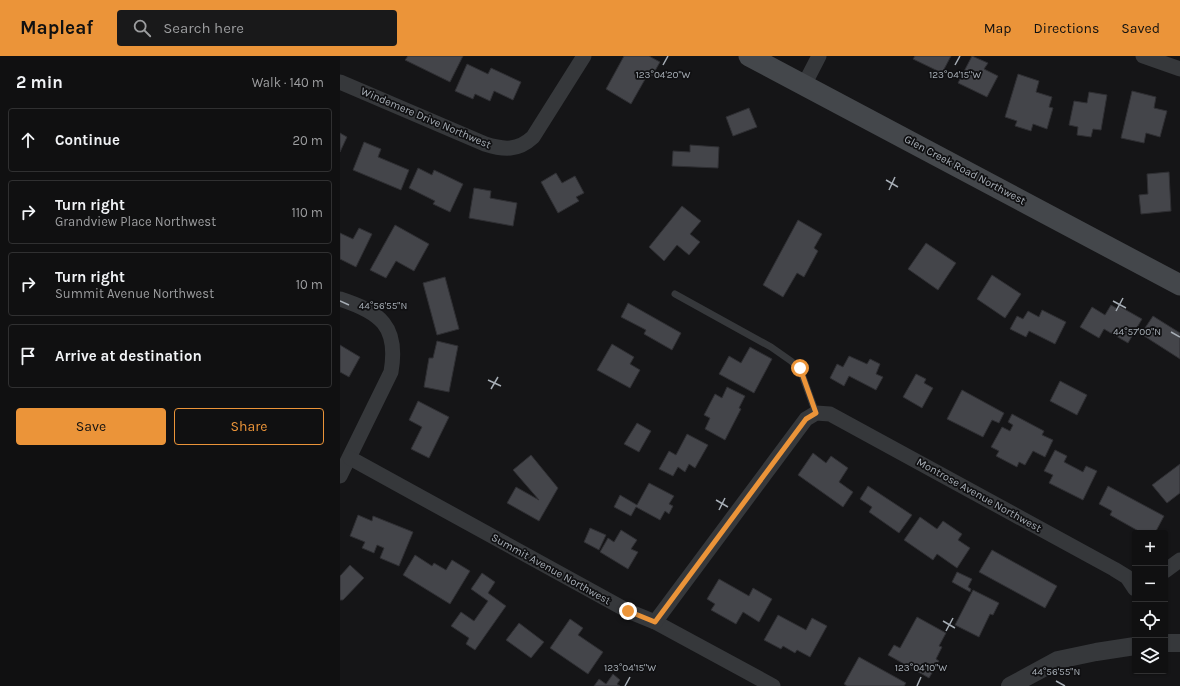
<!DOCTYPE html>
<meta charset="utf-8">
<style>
body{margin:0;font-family:Karla,sans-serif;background:#19191a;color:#f1f3f6}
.controls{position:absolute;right:12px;bottom:12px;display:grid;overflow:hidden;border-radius:4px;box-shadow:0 1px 3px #0004}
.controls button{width:36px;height:36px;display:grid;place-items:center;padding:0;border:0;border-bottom:1px solid #303031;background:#101011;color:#f1f3f6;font:20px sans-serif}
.stop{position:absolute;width:12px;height:12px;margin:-9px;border:3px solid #eb9439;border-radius:50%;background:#fff}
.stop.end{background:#eb9439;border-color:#fff;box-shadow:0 1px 4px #0008}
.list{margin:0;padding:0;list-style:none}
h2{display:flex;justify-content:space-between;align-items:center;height:52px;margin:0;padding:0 16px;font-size:17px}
h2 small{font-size:13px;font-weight:400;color:#9c9d9f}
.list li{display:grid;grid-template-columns:26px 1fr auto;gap:12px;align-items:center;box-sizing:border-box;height:64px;margin:0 8px 8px;padding:0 8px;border:1px solid #303031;border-radius:4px}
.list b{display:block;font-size:15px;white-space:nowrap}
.list p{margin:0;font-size:13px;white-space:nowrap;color:#9c9d9f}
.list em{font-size:13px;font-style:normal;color:#9c9d9f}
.actions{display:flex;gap:8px;padding:12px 16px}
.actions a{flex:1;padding:9px 0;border:1px solid #eb9439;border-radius:4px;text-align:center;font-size:14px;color:#eb9439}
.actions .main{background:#eb9439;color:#111}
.icon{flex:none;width:22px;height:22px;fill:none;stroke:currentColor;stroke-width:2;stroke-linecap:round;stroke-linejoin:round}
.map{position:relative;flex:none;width:840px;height:630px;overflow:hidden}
header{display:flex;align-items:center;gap:24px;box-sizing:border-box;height:56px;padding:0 20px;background:#eb9439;color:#111}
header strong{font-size:19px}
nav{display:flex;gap:22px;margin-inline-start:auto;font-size:14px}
.search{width:280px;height:36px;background:#19191a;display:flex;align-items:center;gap:10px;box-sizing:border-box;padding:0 14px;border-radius:4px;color:#9c9d9f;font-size:15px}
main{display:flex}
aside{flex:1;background:#101011}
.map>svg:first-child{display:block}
.building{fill:#44454a;stroke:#2f2f33}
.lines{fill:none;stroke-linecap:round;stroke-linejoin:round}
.service{stroke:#36383b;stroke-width:7}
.minor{stroke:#36383b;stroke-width:15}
.tertiary{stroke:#36383b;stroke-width:18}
.secondary{stroke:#44474b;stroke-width:21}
.route{stroke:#eb9439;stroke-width:5}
.ticks{fill:none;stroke:#a7aeb6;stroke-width:1.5}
.labels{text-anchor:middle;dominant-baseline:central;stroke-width:3.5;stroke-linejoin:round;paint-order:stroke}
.street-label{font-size:11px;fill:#a7aeb6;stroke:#101012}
.ticks-label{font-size:10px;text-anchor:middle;fill:#a7aeb6;stroke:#101012;stroke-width:3.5;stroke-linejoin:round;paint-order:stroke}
</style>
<header>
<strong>Mapleaf</strong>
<div class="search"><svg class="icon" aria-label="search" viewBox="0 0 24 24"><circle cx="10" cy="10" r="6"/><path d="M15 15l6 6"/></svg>Search here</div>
<nav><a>Map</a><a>Directions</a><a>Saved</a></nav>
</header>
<main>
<aside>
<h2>2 min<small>Walk · 140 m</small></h2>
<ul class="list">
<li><svg class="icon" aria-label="ahead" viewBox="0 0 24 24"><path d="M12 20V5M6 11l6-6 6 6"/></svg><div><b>Continue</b></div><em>20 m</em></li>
<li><svg class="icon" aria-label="right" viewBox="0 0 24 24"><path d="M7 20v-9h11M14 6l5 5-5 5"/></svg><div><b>Turn right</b><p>Grandview Place Northwest</p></div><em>110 m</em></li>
<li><svg class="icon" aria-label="right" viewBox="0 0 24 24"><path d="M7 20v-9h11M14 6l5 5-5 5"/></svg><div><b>Turn right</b><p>Summit Avenue Northwest</p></div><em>10 m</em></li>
<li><svg class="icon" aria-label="arrive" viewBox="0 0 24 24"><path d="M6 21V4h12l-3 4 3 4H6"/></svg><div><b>Arrive at destination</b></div></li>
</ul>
<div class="actions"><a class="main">Save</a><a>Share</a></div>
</aside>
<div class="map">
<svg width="840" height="630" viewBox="0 0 840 630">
<rect width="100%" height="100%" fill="#151517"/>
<g class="building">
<polygon points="68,0 123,0 110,26 65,4"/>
<polygon points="284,0 309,0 320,6 312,20 308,18 291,48 266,33"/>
<polygon points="575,0 611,0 602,17 573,3"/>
<polygon points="632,0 648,7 644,13 658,20 647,41 618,27"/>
<polygon points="127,8 148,18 151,12 181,26 173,44 154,35 150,45 135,38 133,43 115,35"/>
<polygon points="678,18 699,25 696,36 712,41 709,51 713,52 707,73 693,68 691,75 675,70 677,65 665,61"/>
<polygon points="792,35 816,41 814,52 827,55 820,81 806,77 804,87 781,82"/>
<polygon points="749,36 767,39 761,74 753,73 751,81 737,79 738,71 729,69 734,45 747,47"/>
<polygon points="409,52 417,71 393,80 386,61"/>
<polygon points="0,77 7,81 0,96"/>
<polygon points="24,86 41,93 38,101 69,114 61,134 13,114"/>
<polygon points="350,89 379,91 378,112 332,110 333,95 350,96"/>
<polygon points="78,112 92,119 94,114 123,128 110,156 93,148 95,145 69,132"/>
<polygon points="829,116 831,155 801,158 799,139 808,138 807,118"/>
<polygon points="216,117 222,127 235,120 244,137 236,141 239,145 218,157 201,126"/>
<polygon points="134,132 151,135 150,142 177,147 173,170 129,162"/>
<polygon points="342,150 361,165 350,178 360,186 349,199 337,189 324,205 309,191"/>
<polygon points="458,164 482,178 474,192 478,195 464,221 457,217 443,241 423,229"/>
<polygon points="55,169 89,188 74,215 56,205 46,222 30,214"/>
<polygon points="19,172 32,178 16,211 0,203 0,177 13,183"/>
<polygon points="586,187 616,207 598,234 568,213"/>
<polygon points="652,219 681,238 665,262 637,243"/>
<polygon points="105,221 119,273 97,279 83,227"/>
<polygon points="288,247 341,277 332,294 304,278 306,274 281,261"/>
<polygon points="771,249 778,253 779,250 802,263 788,287 764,273 759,282 740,271 752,251 765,259"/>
<polygon points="702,254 726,266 715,288 689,275 686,281 670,273 677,260 683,263 688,255 699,261"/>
<polygon points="813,260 840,277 840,303 801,278"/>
<polygon points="97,285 118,290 109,336 84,331 89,302 93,302"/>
<polygon points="272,288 294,301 290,308 300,314 290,332 257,314"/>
<polygon points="0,289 20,301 9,321 0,316"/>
<polygon points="410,291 432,303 414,337 379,318 389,300 401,307"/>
<polygon points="509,300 527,308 530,303 540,308 536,318 543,321 536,334 509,320 504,330 490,322 497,308 503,311"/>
<polygon points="576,318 586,323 584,327 593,332 582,352 563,341"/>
<polygon points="720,325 747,339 737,359 710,345"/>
<polygon points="387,331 405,340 399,352 401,353 385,384 365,373 370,362 364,359 375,338 382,342"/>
<polygon points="622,334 664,357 659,367 652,364 643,381 607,363"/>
<polygon points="78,345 109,361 89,402 71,393 82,371 69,364"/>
<polygon points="672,358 704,375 702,379 713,384 705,401 693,395 685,409 679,406 677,411 656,400 659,395 651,391 662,371 670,375 673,369 668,366"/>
<polygon points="297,367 311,375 299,396 284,388"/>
<polygon points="347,378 368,389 355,412 349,408 345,416 338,411 333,420 319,413 329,395 336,399"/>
<polygon points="715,394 727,400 724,406 743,416 746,410 757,415 743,444 709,427 713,419 704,415"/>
<polygon points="473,397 486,407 491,400 508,412 499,426 513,436 503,451 458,419"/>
<polygon points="191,399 218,432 199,465 167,447 176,431 199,444 173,414"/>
<polygon points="840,408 840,437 827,447 812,429"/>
<polygon points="309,427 334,440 329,448 333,450 329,458 325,455 320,464 296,451 291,460 274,451 280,439 297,449"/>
<polygon points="528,430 572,459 559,477 529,456 532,451 520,443"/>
<polygon points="768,430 824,460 815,477 802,477 770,459 772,455 759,448"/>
<polygon points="18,459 32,465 33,460 73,476 59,510 40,502 44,492 37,489 34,497 22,492 25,486 10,480"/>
<polygon points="580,461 597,473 603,465 622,478 618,484 630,492 617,512 597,498 593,504 564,484"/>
<polygon points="250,472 266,479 259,494 244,486"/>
<polygon points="281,474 297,484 291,493 298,496 288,513 260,496 268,482 274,486"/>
<polygon points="652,494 717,530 705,552 639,516"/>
<polygon points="75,499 92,510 94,507 106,514 112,504 130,515 110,548 63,519"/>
<polygon points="10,509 24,522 3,544 0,544 0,520"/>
<polygon points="617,516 632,523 628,531 631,533 630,536 612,526"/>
<polygon points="142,517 155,526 148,537 166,550 135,594 126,588 129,582 111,570 121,556 134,565 148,545 131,533"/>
<polygon points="379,523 409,540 413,532 432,543 419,566 403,556 396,568 371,554 375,548 367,543"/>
<polygon points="633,534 659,547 653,559 650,558 639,581 615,569"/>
<polygon points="438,559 466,574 472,562 487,570 470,601 457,594 455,597 443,590 441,593 424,584"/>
<polygon points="577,561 606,577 599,590 602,591 596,603 599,605 589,622 548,599 554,589 560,592"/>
<polygon points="230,563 243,572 238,579 263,596 248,618 210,592"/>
<polygon points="179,567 204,586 191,602 166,584"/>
<polygon points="519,601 566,627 564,630 507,630 504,628"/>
<polygon points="273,618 280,624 277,628 280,630 254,630 259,623 266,628"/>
</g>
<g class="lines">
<polyline class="service" points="335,238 431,291 451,305 460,313 476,357"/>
<g class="minor">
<polyline points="803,0 840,13"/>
<path d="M0,26l145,62c19,6 33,7 48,-7l51,-81"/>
<polyline points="464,29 479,0"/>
<path d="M0,243c40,13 59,27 51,73l-51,104"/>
<polyline points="10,402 288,555 315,566 433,630"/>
<polyline points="825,515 840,504"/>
<polyline points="315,566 466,363 476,357 490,358 774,513 787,521 795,533"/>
</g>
<g class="tertiary">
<polyline points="825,587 840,587"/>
<polyline points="670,630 718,604 756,596 795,590"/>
</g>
<polyline class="secondary" points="409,0 840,229"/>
</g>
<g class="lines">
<polyline class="route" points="288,555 315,566 466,363 476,357 460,312"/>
</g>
<path class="ticks" d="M323,9l5,-9M615,9l5,-9M546,124l12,7M549,134l6,-13M0,245l9,4M773,245l13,7M776,255l7,-13M831,276l9,5M148,324l13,6M151,333l7,-12M376,444l12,7M379,454l6,-12M603,565l12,7M606,575l7,-13M716,625l9,5M285,630l5,-9M577,630l4,-9"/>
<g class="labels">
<g class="street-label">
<text transform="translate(86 62) rotate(23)">Windemere Drive Northwest</text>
<text transform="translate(625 114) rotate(28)">Glen Creek Road Northwest</text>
<text transform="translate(639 439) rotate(29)">Montrose Avenue Northwest</text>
<text transform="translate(211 513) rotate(29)">Summit Avenue Northwest</text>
</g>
</g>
<g class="ticks-label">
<text x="323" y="22">123°04'20"W</text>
<text x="615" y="22">123°04'15"W</text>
<text x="43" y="253">44°56'55"N</text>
<text x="797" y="279">44°57'00"N</text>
<text x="290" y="615">123°04'15"W</text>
<text x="581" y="615">123°04'10"W</text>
<text x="716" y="619">44°56'55"N</text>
</g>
</svg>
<div class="controls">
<button>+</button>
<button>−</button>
<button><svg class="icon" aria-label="locate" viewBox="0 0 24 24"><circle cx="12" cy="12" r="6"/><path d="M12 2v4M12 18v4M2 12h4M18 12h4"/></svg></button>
<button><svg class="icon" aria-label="layers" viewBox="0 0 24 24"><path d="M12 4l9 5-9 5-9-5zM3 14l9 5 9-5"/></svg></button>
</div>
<div class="stop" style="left:460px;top:312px"></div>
<div class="stop end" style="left:288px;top:555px"></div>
</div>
</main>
